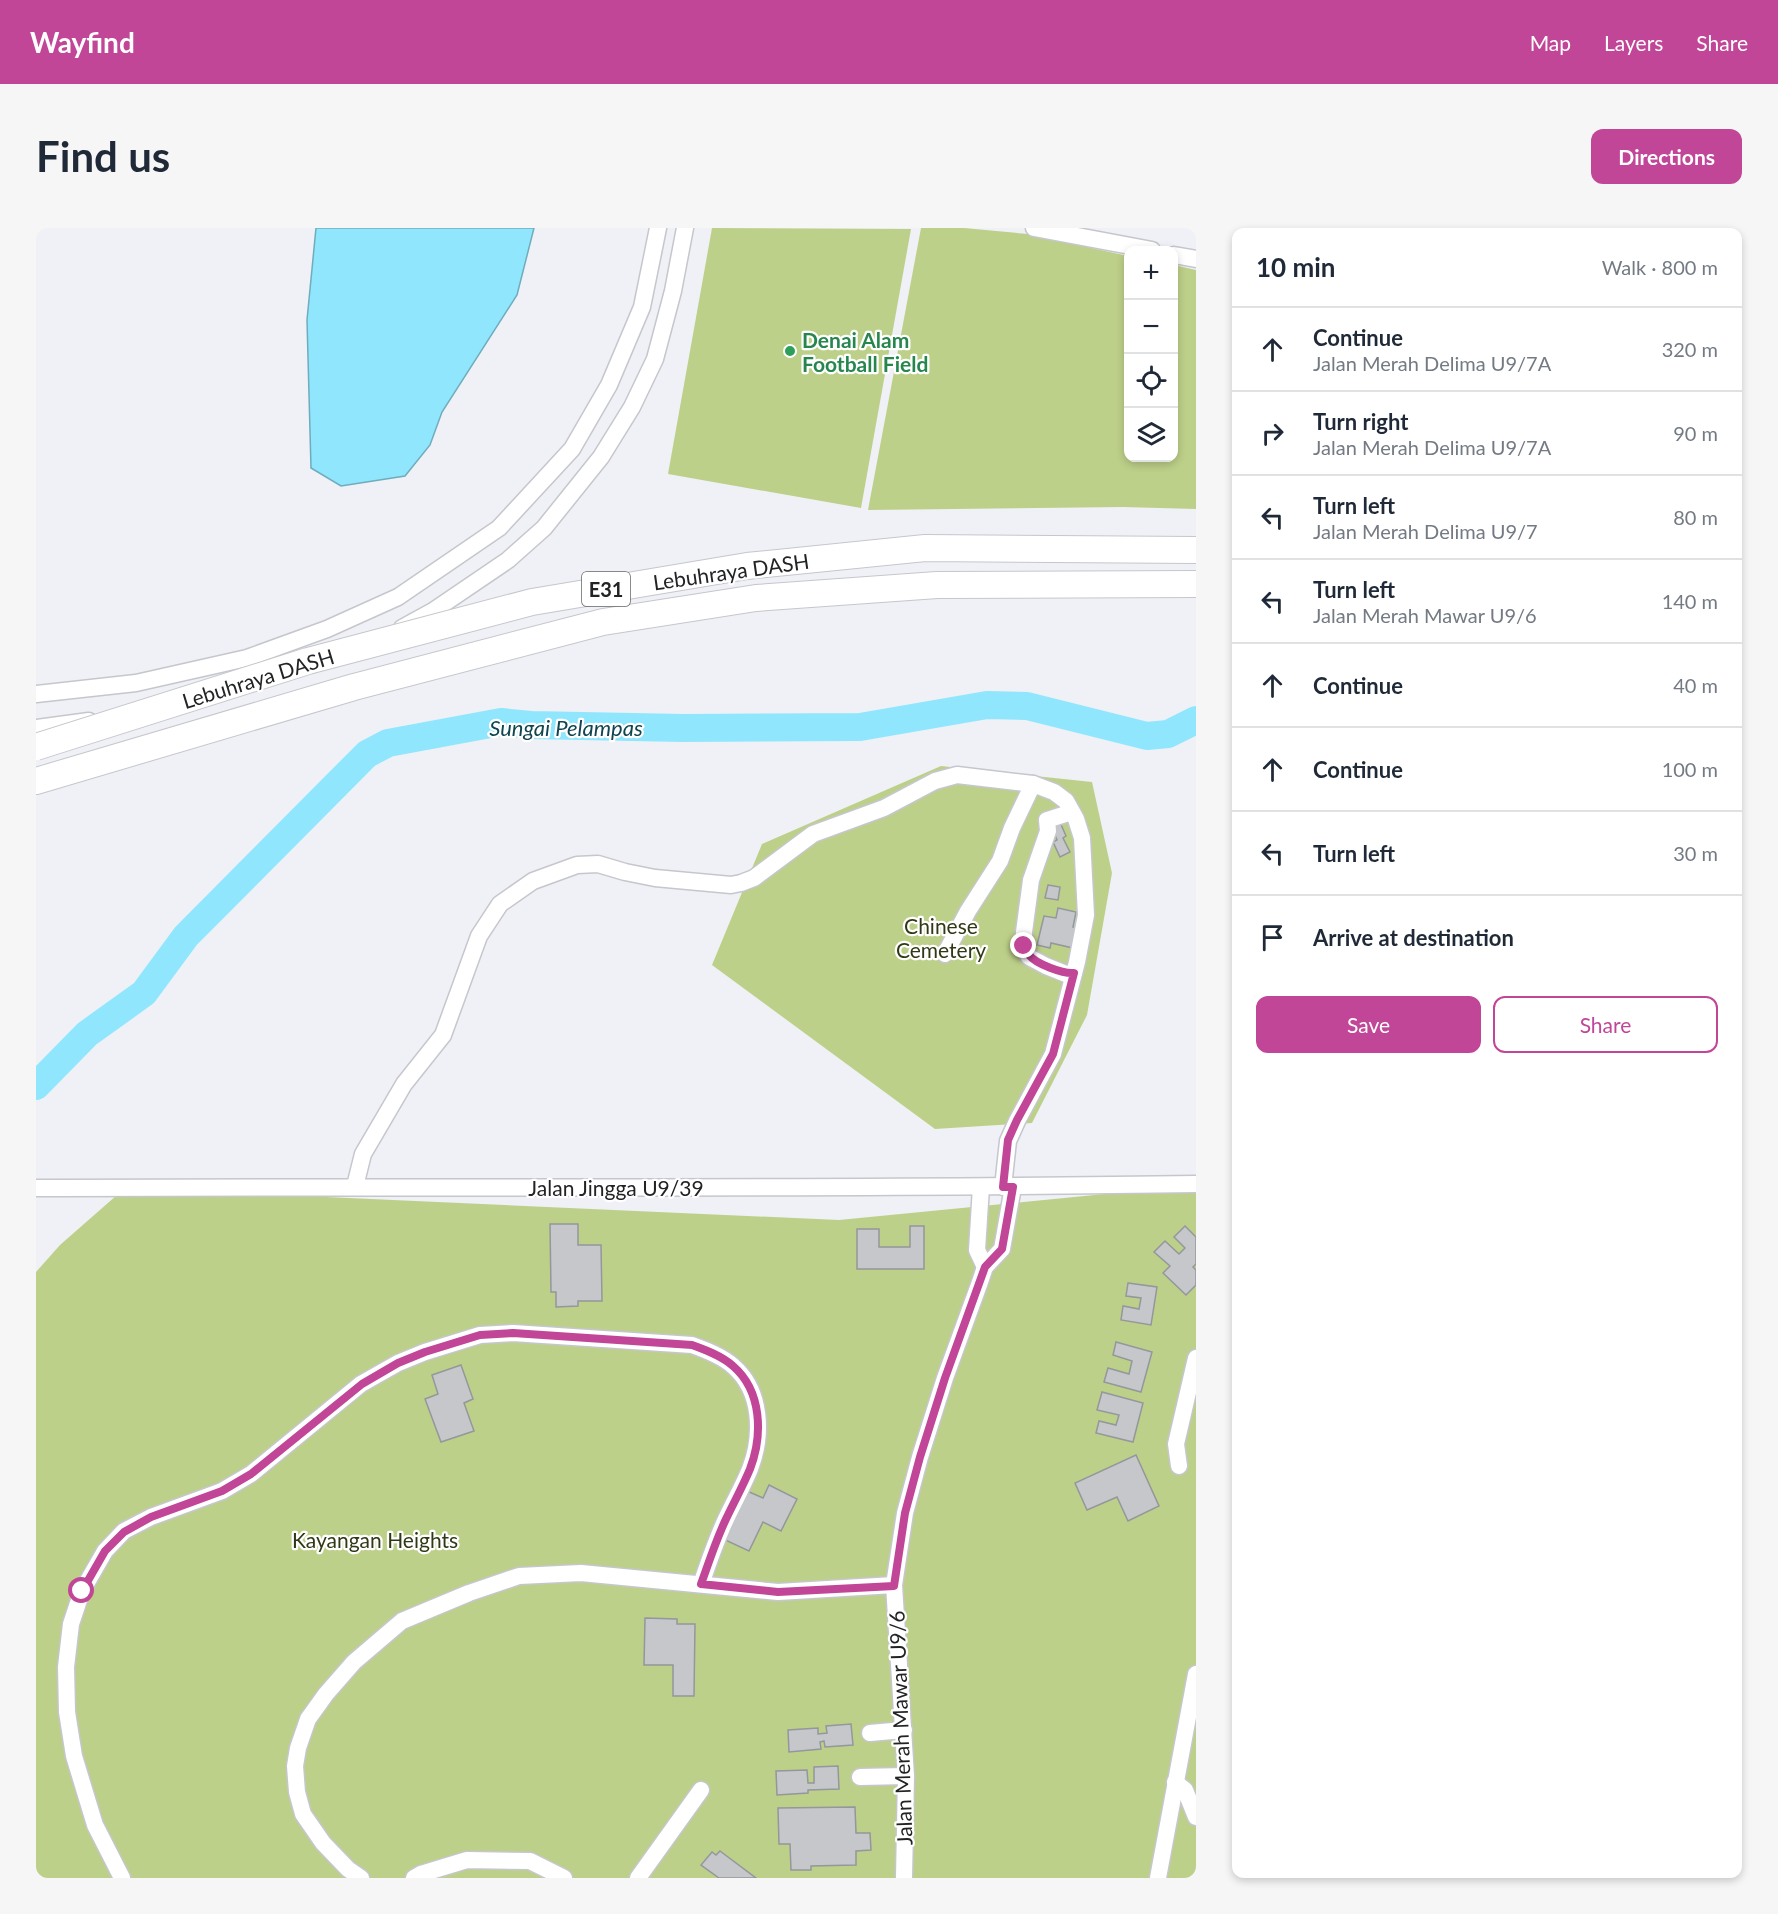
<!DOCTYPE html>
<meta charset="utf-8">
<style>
body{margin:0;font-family:Lato,sans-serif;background:#f6f6f7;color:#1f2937}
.controls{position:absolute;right:18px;top:18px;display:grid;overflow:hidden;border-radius:12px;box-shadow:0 3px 9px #0003}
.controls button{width:54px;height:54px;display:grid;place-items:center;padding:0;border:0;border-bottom:2px solid #e0e1e3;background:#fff;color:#1f2937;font:30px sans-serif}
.stop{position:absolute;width:18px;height:18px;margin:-14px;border:4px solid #c14698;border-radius:50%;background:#fff}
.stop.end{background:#c14698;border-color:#fff;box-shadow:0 2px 6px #0008}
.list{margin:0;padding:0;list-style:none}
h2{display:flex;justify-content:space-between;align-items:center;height:78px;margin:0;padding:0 24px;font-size:26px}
h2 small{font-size:20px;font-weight:400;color:#747a83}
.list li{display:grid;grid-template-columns:39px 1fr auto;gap:18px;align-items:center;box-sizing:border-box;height:84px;padding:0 24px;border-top:2px solid #e0e1e3}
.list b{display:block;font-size:22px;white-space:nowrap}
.list p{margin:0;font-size:20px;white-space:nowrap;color:#747a83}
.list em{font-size:20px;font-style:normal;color:#747a83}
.actions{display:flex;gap:12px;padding:18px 24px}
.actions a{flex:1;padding:14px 0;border:2px solid #c14698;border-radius:12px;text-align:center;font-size:21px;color:#c14698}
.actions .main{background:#c14698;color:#fff}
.icon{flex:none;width:33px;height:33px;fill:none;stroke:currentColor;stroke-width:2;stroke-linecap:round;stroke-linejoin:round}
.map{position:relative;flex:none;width:1160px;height:1650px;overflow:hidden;border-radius:12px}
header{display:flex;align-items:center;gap:36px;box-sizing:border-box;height:84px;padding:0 30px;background:#c14698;color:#fff}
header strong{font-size:28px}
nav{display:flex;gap:33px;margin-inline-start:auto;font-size:21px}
.intro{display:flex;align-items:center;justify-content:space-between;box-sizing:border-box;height:144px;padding:0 36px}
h1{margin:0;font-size:42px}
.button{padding:15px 27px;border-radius:12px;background:#c14698;color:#fff;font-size:21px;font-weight:700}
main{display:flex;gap:36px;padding:0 36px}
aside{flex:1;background:#fff;border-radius:12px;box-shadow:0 3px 9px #0003}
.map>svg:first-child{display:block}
.green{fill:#bdd089}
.water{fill:#90e6fd;stroke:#6facbc;stroke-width:1.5}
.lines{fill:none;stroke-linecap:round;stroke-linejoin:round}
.river{stroke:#90e6fd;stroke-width:28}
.building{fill:#c5c7cb;stroke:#94979b;stroke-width:1.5}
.minor-casing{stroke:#c5c7cc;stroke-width:19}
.highway-casing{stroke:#c5c7cc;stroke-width:28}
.minor{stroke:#fff;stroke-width:16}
.highway{stroke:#fff;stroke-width:26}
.highway-bridge-casing{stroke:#c5c7cc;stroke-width:28;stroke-linecap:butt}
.highway-bridge{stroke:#fff;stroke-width:26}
.route{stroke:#c14698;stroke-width:8}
.leisure-dot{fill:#2e9e5b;stroke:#fff;stroke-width:2}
.labels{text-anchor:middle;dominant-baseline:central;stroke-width:4.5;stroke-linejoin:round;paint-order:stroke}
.shield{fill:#fff;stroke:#646566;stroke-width:1.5}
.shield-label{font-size:20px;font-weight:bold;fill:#222325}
.leisure-label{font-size:21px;font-weight:bold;fill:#27864d;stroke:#fff;text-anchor:start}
.street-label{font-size:21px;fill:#222325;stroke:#fff}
.park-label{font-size:21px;fill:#303915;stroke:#fff}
.water-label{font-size:22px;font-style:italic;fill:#104450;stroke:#fff}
</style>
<header>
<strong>Wayfind</strong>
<nav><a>Map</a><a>Layers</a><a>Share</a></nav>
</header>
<div class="intro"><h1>Find us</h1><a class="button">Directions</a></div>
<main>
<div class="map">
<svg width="1160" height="1650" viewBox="0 0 1160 1650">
<rect width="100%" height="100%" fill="#eff1f6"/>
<g class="green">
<polygon points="676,0 875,1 825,280 632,246"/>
<polygon points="885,0 928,0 992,6 1092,28 1092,230 1138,230 1138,37 1160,42 1160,281 1087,279 832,282"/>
<polygon points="905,538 1056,554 1076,645 1051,787 996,895 899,901 676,737 726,616"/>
<polygon points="1160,957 1160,1650 0,1650 0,1044 24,1017 89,960 803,992"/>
</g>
<polygon class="water" points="280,0 498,0 481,67 406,184 394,217 369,248 305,258 275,240 271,92"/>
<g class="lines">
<polyline class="river" points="0,858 51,806 108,765 150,708 331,526 352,515 465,494 495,497 647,500 824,499 951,477 991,478 1111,508 1132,506 1160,492"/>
</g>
<g class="building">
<polygon points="1023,592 1030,608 1027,610 1034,624 1024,629 1017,614 1021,612 1014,596"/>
<polygon points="1012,657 1024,659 1022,672 1009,670"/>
<polygon points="1022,680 1040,684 1037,699 1042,699 1037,720 1015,715 1014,720 1001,717 1008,688 1020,690"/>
<polygon points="514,996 542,996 542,1017 565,1017 566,1073 542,1073 542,1078 520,1079 520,1064 515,1064"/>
<polygon points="874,998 888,998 888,1041 821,1041 821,1001 843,1001 843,1019 874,1019"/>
<polygon points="1149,998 1160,1009 1160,1036 1157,1039 1160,1042 1160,1057 1150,1067 1127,1045 1134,1038 1118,1024 1129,1013 1143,1026 1149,1020 1138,1009"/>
<polygon points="1092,1055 1121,1059 1115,1097 1085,1092 1087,1078 1103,1081 1105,1070 1090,1068"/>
<polygon points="1080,1114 1116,1124 1105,1164 1068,1154 1072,1140 1093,1146 1096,1133 1077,1127"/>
<polygon points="425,1137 437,1171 428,1175 438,1203 405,1214 389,1171 402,1166 396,1147"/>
<polygon points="1066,1164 1107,1175 1097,1214 1060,1205 1063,1193 1080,1197 1083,1187 1061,1182"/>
<polygon points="1100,1227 1123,1278 1092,1293 1081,1269 1051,1282 1039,1255"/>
<polygon points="733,1257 761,1271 745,1303 727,1294 713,1323 687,1311 711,1263 727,1270"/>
<polygon points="609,1390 641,1391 641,1396 659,1396 658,1468 637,1468 637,1437 608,1437"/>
<polygon points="815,1496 817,1517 789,1519 788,1513 784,1514 785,1521 753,1524 752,1502 782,1500 782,1506 791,1505 790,1498"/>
<polygon points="802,1538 803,1561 772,1562 772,1565 741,1567 740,1543 771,1542 772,1555 778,1555 778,1539"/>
<polygon points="819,1579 820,1605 834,1605 835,1622 820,1623 820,1637 775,1638 775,1642 755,1642 754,1616 743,1616 742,1580"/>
<polygon points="684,1623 720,1650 683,1650 665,1637 676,1624 680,1627"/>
</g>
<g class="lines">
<defs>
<g id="minor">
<polyline points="998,0 1116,22"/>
<polyline points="1138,27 1160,31"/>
<polyline points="366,400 397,383 472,332 508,300 565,229 596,179 619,131 637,63 649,0"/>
<polyline points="0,466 100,455 211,430 291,401 362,369 463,300 536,221 573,157 606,79 622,0"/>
<polyline points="0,500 53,493"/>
<polyline points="1036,584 1011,592 1012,603 995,652 988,704 988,718 993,729 1010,738 1030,746 1038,745"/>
<polyline points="909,726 932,683 964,633 976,600 997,556"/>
<polyline points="319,958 327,926 368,856 407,807 443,708 464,676 497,653 541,637 562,636 589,644 619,650 695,657 705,655 718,650 777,606 848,580 899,553 921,547 997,556 1018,564 1030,573 1040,591 1046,610 1050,687 1041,734 1017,826 981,893 972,913 967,959"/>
<polyline points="945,959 941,1022 949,1039"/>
<path d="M0,960c387,-2 773,2 1160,-4"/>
<polyline points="1143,1238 1140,1216 1160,1130"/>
<polyline points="834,1505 868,1502"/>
<polyline points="824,1549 870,1548"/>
<polyline points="1139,1554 1149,1562 1160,1589"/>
<path d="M86,1650l-27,-53 -21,-69 -7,-44 -1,-45 5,-43 11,-33 23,-40 19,-20 27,-14 71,-26 29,-17 110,-90 37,-21 27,-11 55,-17 33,-2 179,12c14,5 30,11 41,21 29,25 30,69 17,103 -7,17 -16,33 -24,50 -10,21 -17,43 -25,65"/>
<polyline points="325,1650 312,1641 287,1615 267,1586 261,1564 259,1538 262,1520 272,1491 290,1466 318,1434 366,1393 433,1365 483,1348 545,1345 742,1364 858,1357"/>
<polyline points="378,1650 385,1646 431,1632 494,1633 528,1650"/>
<polyline points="602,1650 665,1562"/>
<polyline points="868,1650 870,1548 858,1357 869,1285 884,1229 909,1150 944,1054 949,1039 966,1021 977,959"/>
<polyline points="1122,1650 1160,1446"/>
</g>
<polyline id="highway" points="0,553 318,459 567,394 720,370 901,357 1160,356"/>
</defs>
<use href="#minor" class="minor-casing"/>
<use href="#highway" class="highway-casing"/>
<use href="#minor" class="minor"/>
<use href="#highway" class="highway"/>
<defs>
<polyline id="highway-bridge" points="0,519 272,433 496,374 711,338 889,320 1160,322"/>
</defs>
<use href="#highway-bridge" class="highway-bridge-casing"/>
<use href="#highway-bridge" class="highway-bridge"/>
</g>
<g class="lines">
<path class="route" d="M46,1363l23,-40 19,-19 27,-15 71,-26 29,-17 111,-90 36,-21 27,-11 55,-17 33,-2 179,12c14,5 30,11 41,21 29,25 30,69 17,103 -7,17 -16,33 -24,50 -10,21 -17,43 -25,65l77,8 116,-6 11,-73 15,-56 25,-79 40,-111 17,-18 11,-62h-10l5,-47 9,-20 36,-66 21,-81c-11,1 -38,-9 -45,-18 -2,-2 -3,-6 -5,-9"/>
</g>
<circle class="leisure-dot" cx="754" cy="123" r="6"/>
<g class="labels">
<rect class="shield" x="546" y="344" width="48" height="34" rx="4.5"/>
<g class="shield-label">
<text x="570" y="361">E31</text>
</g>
<g class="leisure-label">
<text x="766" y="111">Denai Alam<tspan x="766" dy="24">Football Field</tspan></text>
</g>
<g class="street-label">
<text transform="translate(695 343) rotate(-8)">Lebuhraya DASH</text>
<text transform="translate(222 450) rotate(-17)">Lebuhraya DASH</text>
<text x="580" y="959">Jalan Jingga U9/39</text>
<text transform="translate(864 1500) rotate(-92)">Jalan Merah Mawar U9/6</text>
</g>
<g class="park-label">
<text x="905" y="697">Chinese<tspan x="905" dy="24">Cemetery</tspan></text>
<text x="339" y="1311">Kayangan Heights</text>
</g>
<g class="water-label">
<text x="530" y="499">Sungai Pelampas</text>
</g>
</g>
</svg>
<div class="controls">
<button>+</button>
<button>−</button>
<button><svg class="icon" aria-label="locate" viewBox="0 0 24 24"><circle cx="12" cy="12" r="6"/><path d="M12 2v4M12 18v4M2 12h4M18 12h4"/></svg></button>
<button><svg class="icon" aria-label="layers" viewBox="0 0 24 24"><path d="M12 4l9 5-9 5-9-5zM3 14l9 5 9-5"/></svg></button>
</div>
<div class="stop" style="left:46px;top:1363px"></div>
<div class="stop end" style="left:988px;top:718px"></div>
</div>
<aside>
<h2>10 min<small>Walk · 800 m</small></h2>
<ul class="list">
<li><svg class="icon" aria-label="ahead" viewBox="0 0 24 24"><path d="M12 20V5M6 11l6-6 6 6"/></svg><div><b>Continue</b><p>Jalan Merah Delima U9/7A</p></div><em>320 m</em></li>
<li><svg class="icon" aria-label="right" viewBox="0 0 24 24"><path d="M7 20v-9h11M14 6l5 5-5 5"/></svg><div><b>Turn right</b><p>Jalan Merah Delima U9/7A</p></div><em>90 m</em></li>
<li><svg class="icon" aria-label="left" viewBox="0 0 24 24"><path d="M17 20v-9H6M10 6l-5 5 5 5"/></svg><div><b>Turn left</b><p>Jalan Merah Delima U9/7</p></div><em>80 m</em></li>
<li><svg class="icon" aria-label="left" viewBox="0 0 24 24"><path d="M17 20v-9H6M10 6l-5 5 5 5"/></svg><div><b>Turn left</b><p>Jalan Merah Mawar U9/6</p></div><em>140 m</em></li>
<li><svg class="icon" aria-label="ahead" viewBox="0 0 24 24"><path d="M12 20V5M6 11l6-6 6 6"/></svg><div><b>Continue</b></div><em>40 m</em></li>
<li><svg class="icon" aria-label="ahead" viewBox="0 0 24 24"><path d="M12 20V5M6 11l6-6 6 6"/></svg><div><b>Continue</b></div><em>100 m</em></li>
<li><svg class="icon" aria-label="left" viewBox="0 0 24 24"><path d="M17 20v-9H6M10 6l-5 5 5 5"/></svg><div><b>Turn left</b></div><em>30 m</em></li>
<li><svg class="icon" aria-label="arrive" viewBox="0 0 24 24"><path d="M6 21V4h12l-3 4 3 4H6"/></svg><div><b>Arrive at destination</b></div></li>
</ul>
<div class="actions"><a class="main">Save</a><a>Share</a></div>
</aside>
</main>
